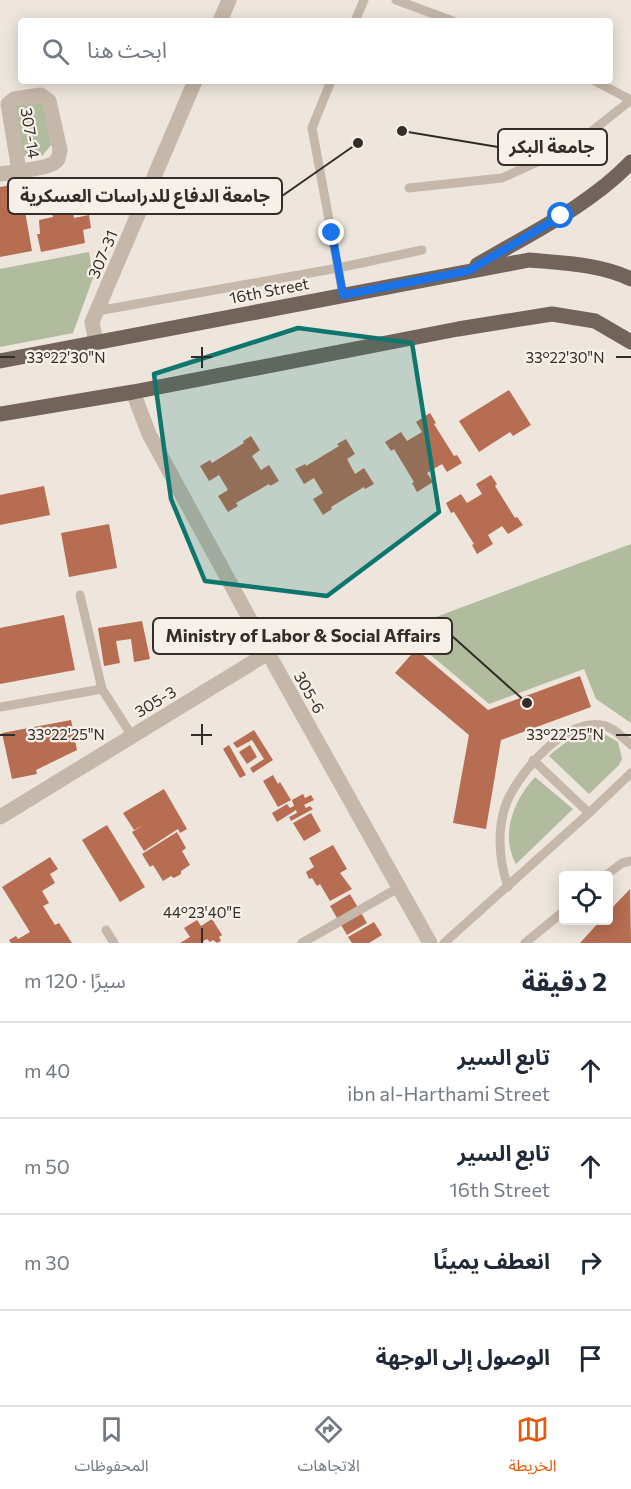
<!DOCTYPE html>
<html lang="ar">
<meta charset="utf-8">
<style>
body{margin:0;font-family:Commissioner,"Noto Sans Arabic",sans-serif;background:#f6f6f7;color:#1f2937;direction:rtl}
.controls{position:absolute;right:18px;bottom:18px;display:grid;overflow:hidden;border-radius:6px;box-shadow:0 3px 15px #0003}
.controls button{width:54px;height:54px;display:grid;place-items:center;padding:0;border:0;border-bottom:2px solid #e0e1e3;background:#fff;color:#1f2937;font:30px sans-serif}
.stop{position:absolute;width:18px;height:18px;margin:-14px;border:4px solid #1a73e8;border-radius:50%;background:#fff}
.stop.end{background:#1a73e8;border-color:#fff;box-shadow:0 2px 6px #0008}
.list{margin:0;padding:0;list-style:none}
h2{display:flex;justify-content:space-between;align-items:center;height:78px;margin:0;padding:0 24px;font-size:26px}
h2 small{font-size:20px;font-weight:400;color:#747a83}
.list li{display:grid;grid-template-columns:39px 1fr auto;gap:18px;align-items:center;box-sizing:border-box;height:96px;padding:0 24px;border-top:2px solid #e0e1e3}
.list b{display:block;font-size:22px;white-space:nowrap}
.list p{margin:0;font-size:20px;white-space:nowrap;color:#747a83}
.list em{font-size:20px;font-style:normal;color:#747a83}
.icon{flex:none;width:33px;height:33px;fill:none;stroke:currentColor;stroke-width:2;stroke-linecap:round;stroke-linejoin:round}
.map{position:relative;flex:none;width:631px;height:943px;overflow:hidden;direction:ltr}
.search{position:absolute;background:#fff;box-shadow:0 3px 15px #0003;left:18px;right:18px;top:18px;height:66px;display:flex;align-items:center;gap:15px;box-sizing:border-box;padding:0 21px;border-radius:6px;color:#747a83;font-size:22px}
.sheet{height:462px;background:#fff}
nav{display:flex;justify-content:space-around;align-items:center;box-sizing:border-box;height:84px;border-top:2px solid #e0e1e3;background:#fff;font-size:16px;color:#747a83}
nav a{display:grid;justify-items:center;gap:3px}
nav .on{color:#ea580c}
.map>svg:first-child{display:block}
.green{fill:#b1bb9e}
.building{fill:#b66d52}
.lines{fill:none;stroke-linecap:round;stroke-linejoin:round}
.service{stroke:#c5b7a9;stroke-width:9}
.minor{stroke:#c5b7a9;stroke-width:15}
.tertiary{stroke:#c5b7a9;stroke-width:15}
.primary{stroke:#73645b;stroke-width:15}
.route{stroke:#1a73e8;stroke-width:8}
.marked{fill:#0f766e;fill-opacity:0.2;stroke:#0f766e;stroke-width:4.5;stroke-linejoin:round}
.ticks{fill:none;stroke:#332c28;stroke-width:2}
.labels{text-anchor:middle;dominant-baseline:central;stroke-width:4.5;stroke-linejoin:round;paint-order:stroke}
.street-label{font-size:16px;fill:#332c28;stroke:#f7f0e8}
.ticks-label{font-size:15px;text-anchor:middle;fill:#332c28;stroke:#f7f0e8;stroke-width:4.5;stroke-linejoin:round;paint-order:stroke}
.leader{fill:none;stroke:#332c28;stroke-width:2}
.callout-dot{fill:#332c28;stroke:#f7f0e8;stroke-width:2}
.callout{fill:#f7f0e8;stroke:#332c28;stroke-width:2}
.callout-label{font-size:18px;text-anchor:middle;font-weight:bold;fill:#332c28}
</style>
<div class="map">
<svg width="631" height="943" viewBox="0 0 631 943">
<rect width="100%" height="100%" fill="#eee6dc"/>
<g class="green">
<path d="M40,102l5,6 6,37 -8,10c-7,3 -15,5 -21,-1l-7,-47 3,-3z"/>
<polygon points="89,252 93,278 73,333 0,347 0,269"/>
<polygon points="631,544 631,723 596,699 584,669 489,704 401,630"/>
<path d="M594,730l7,2 17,10 4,17 -3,6 -30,29 -40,-38c13,-12 28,-22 45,-26z"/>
<path d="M535,777l38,32 -57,55c-16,-29 -3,-63 19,-87z"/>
</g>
<g class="building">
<polygon points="20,183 32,251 0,257 0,187"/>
<polygon points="72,209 74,218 89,215 91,228 83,230 85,243 41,252 37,234 40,234 39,220 53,217 52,213"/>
<polygon points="509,390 531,425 513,436 510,432 479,452 459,421"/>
<polygon points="430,413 436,423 434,424 454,456 457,455 462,463 447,472 442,464 427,473 433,482 417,492 412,483 414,482 394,449 391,451 385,442 401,432 407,441 422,432 416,422"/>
<polygon points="251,436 260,450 252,456 261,470 269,465 279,481 270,486 269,484 236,503 238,506 228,512 218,496 228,490 219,475 209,481 200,466 210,460 212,463 244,443 243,441"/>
<polygon points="346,439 355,454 347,459 355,474 364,468 374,484 365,489 364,487 331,507 332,509 323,515 313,499 323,493 314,478 304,484 295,469 305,464 306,466 339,446 337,444"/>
<polygon points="491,475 497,484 495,486 515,518 517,517 523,525 508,534 502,526 488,535 493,544 477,554 472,545 474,544 454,512 451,513 446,503 461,494 467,503 482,494 476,484"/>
<polygon points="44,486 50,515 0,525 0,495"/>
<polygon points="109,524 117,568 69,577 61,533"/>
<polygon points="64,615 75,670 0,684 0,628"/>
<polygon points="142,621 150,659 134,662 131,639 116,641 120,663 104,666 98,628"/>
<polygon points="416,649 488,710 580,676 591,707 501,740 486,829 453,823 469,735 395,673"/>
<polygon points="71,720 77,750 36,770 37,774 12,779 2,733"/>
<polygon points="254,730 273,760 253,773 250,768 264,759 252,740 237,748 233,743"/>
<polygon points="229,745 246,775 240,778 223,749"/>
<polygon points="250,745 257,757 247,764 239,752"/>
<polygon points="273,775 278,784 280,782 291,800 278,807 263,781"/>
<polygon points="164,789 187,829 180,833 178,829 144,851 132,832 142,826 134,830 123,813"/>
<polygon points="303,794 305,798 311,795 314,800 304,805 306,808 310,806 313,809 291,821 289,817 297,813 296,810 277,822 272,813 287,804 290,808 294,806 292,800"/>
<polygon points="311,813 321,831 304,841 293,823"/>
<polygon points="107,825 145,887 120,902 82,840"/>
<polygon points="177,832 186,848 182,851 190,865 181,871 181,874 174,878 171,876 163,881 153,865 150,867 142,854"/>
<polygon points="333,845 347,869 340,873 352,889 330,901 320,884 317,886 312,878 309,879 306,872 314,867 309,858"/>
<polygon points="50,857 58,869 50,874 55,883 42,891 49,903 43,906 55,925 59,923 72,943 11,943 9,940 16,936 18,939 30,932 2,887"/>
<polygon points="630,889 631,943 580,943 601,920 608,920 608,912"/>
<polygon points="350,894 367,923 347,935 330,906"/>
<polygon points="212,919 222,935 219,937 221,941 217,943 213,940 210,942 207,939 200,943 180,943 190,937 184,928 197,920 201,926"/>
<polygon points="374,922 382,935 369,943 352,943 348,937"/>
</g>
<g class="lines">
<g class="service">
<polyline points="396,0 453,21"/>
<polyline points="355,21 364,0"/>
<polyline points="331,81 312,128 343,295"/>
<polyline points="595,81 631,100"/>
<polyline points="409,188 502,178 573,146 631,100"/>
<polyline points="97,311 338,268 422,250"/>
<polyline points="80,595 102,689 132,736"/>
<polyline points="0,707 102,689"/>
<polyline points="533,760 589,813"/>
<polyline points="605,876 622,863 631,861"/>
<path d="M508,887c-8,-24 -11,-51 -4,-77 9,-32 60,-92 97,-85 13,2 21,12 30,20"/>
<polyline points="106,930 114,943"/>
<polyline points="302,943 398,888"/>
<polyline points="444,943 589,813 631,773"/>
<polyline points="525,943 564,911"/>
</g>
<g class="minor">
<polyline points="220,21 229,0"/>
<path d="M0,174c12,-2 45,-5 54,-11 5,-3 5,-8 6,-13l-11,-49 -8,-6 -27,4 -6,5 11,67"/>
<polyline points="96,342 92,322 195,81"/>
</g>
<g class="tertiary">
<polyline points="133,392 149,434 278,671 430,943"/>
<polyline points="0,817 268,653"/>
</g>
<g class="primary">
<path d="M477,265c52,-31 112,-59 154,-103"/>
<path d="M0,361l529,-101c34,3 71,4 102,19"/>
<polyline points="0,414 133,392 458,329 552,314 595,321 631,342"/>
</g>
</g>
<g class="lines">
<polyline class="route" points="332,233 343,295 468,271 561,216"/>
</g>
<path class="marked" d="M298,328l114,15 27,169 -112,84 -122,-15 -34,-82 -17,-125z"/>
<path class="ticks" d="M202,347v21M0,357h15M191,357h21M616,357h15M202,724v21M0,735h15M191,735h21M616,735h15M202,928v15"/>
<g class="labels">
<g class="street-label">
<text transform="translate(31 133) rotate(81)">307-14</text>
<text transform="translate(102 254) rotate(-67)">307-31</text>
<text transform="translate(269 290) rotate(-11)">16th Street</text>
<text transform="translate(310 692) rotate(61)">305-6</text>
<text transform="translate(155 701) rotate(-31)">305-3</text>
</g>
</g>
<g class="ticks-label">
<text x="66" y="363">33°22'30"N</text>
<text x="565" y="363">33°22'30"N</text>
<text x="66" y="740">33°22'25"N</text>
<text x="565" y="740">33°22'25"N</text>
<text x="202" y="918">44°23'40"E</text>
</g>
<path class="leader" d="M402 131L498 147M358 143L282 196M527 703L452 636"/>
<g class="callout-dot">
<circle cx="402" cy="131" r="6"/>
<circle cx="358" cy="143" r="6"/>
<circle cx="527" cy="703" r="6"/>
</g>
<g class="callout">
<rect x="498" y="129" width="109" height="36" rx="6"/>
<rect x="8" y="178" width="274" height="36" rx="6"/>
<rect x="153" y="618" width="299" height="36" rx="6"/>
</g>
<g class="callout-label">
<text x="552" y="153">جامعة البكر</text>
<text x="145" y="202">جامعة الدفاع للدراسات العسكرية</text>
<text x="303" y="642">Ministry of Labor &amp; Social Affairs</text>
</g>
</svg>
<div class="controls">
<button><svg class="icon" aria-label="locate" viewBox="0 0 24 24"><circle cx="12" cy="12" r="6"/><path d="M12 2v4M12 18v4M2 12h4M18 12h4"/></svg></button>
</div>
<div class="stop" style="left:561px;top:216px"></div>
<div class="stop end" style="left:332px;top:233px"></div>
<div class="search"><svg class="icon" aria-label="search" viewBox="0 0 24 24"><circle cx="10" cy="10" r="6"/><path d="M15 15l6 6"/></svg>ابحث هنا</div>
</div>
<section class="sheet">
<h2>2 دقيقة<small>سيرًا · 120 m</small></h2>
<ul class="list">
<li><svg class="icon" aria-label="ahead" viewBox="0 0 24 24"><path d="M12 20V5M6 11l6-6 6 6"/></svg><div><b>تابع السير</b><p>ibn al-Harthami Street</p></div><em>40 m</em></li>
<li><svg class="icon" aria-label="ahead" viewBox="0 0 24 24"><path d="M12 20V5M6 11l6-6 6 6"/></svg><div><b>تابع السير</b><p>16th Street</p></div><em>50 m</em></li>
<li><svg class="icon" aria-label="right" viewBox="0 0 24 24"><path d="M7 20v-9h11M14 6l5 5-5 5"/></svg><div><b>انعطف يمينًا</b></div><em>30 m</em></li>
<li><svg class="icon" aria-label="arrive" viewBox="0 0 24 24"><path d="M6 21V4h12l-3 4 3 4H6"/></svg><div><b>الوصول إلى الوجهة</b></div></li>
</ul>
</section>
<nav>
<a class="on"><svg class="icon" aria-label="map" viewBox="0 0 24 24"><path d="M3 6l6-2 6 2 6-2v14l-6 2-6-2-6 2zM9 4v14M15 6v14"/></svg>الخريطة</a>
<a><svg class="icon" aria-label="directions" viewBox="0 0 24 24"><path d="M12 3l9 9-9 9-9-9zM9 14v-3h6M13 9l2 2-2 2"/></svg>الاتجاهات</a>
<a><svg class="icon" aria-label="saved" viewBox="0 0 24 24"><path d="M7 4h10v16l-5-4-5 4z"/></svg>المحفوظات</a>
</nav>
